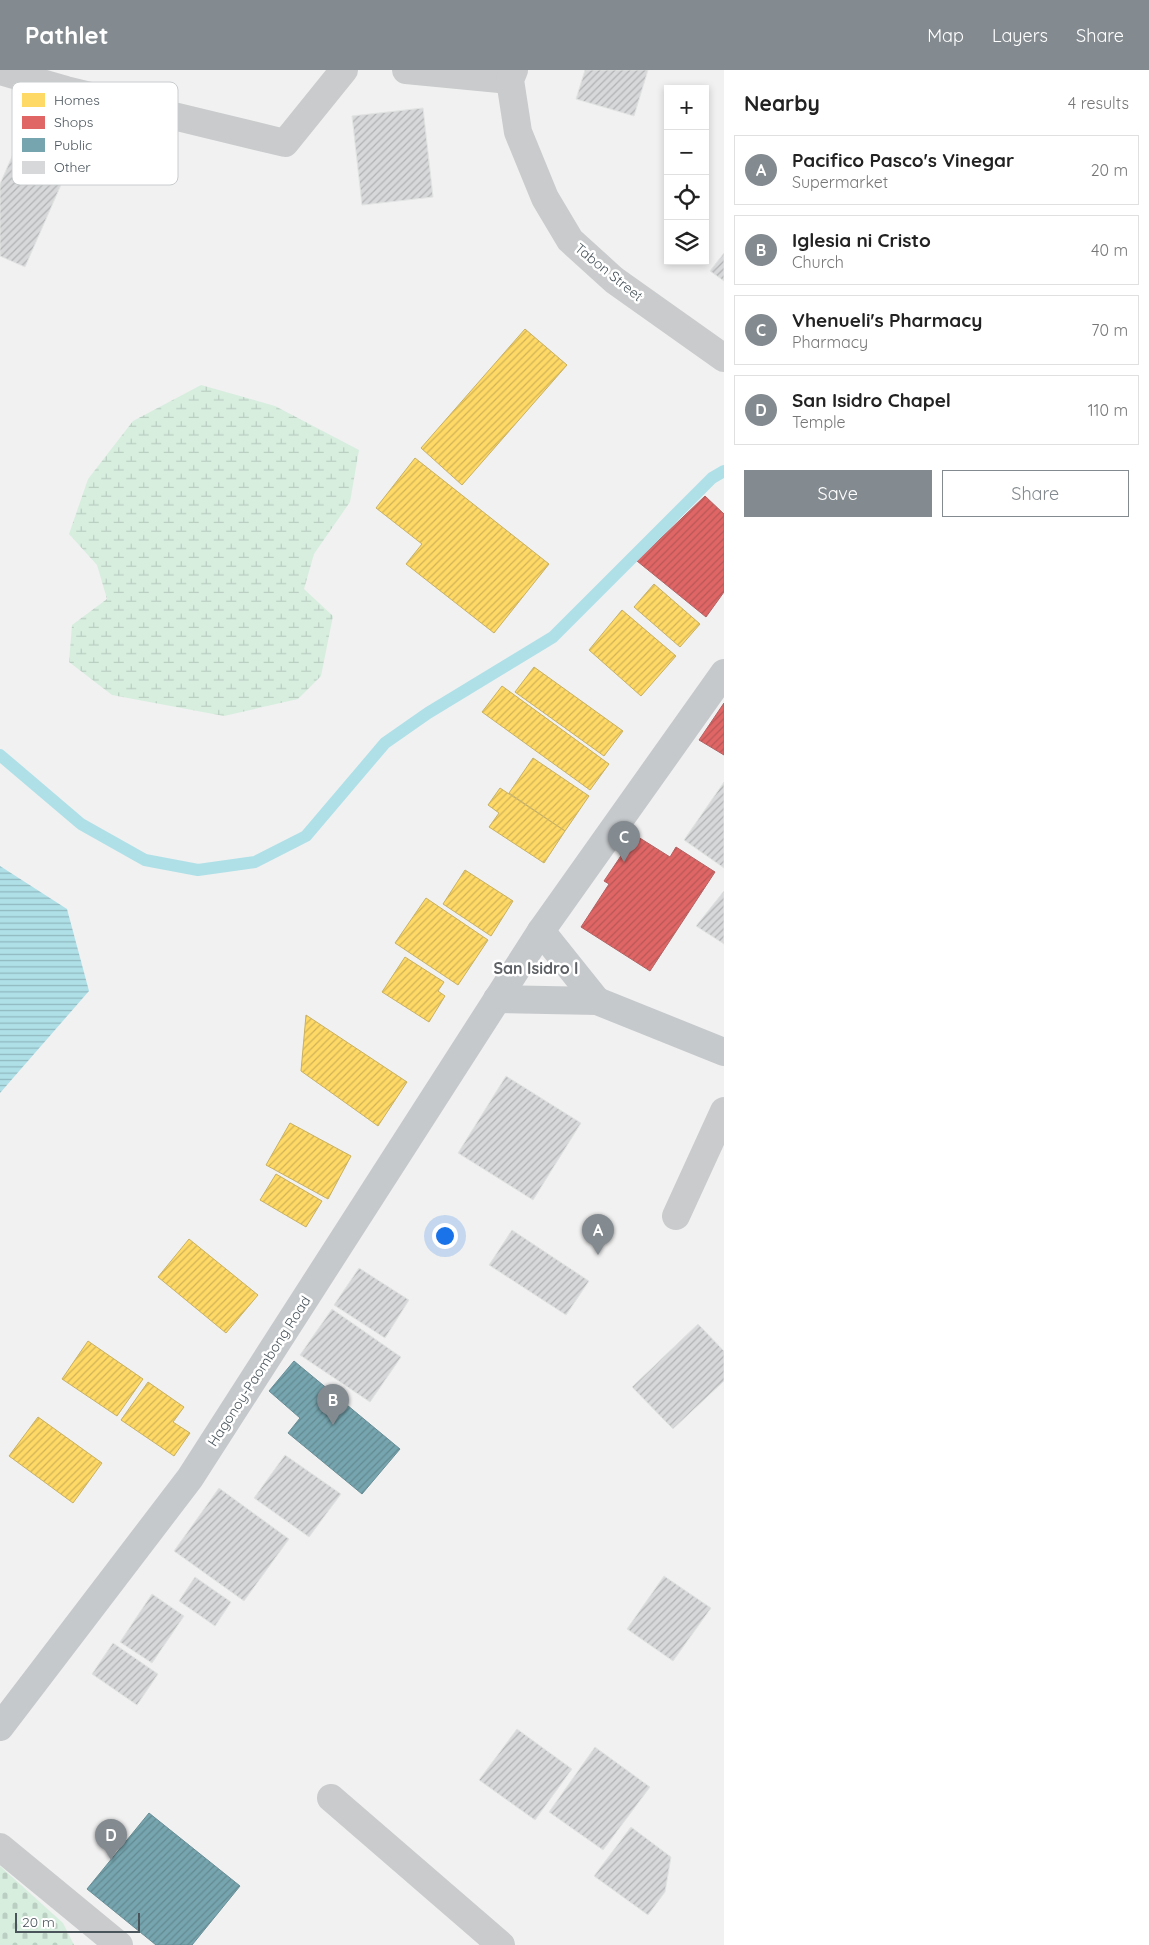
<!DOCTYPE html>
<meta charset="utf-8">
<style>
body{margin:0;font-family:Quicksand,sans-serif;background:#f6f6f6;color:#222}
.controls{position:absolute;right:15px;top:15px;display:grid;overflow:hidden;border-radius:0px;box-shadow:0 2px 8px #0003}
.controls button{width:45px;height:45px;display:grid;place-items:center;padding:0;border:0;border-bottom:1px solid #e0e0e0;background:#fff;color:#222;font:25px sans-serif}
.scale{position:absolute;left:15px;bottom:12px;width:125px;box-sizing:border-box;padding-left:5px;border:2px solid #49545b;border-top:0;font-size:14px;line-height:18px;white-space:nowrap;color:#49545b;-webkit-text-stroke:4px #fff;paint-order:stroke}
.you{position:absolute;left:444px;top:1165px;width:18px;height:18px;margin:-12px;border:4px solid #fff;border-radius:50%;background:#1a73e8;box-shadow:0 0 0 8px #1a73e833}
.badge{display:grid;place-items:center;width:32px;height:32px;border-radius:50%;background:#848b90;color:#fff;font-size:16px;font-weight:700}
.pin{position:absolute;translate:-50% -41px;filter:drop-shadow(0 1px 2px #0008)}
.pin::after{content:'';position:absolute;top:26px;width:18px;height:15px;background:inherit;clip-path:polygon(0 0,100% 0,50% 100%)}
.list{margin:0;padding:0;list-style:none}
h2{display:flex;justify-content:space-between;align-items:center;height:65px;margin:0;padding:0 20px;font-size:21px}
h2 small{font-size:16px;font-weight:400;color:#767676}
.list li{display:grid;grid-template-columns:32px 1fr auto;gap:15px;align-items:center;box-sizing:border-box;height:70px;margin:0 10px 10px;padding:0 10px;border:1px solid #e0e0e0;border-radius:0px}
.list b{display:block;font-size:19px;white-space:nowrap}
.list p{margin:0;font-size:16px;white-space:nowrap;color:#767676}
.list em{font-size:16px;font-style:normal;color:#767676}
.actions{display:flex;gap:10px;padding:15px 20px}
.actions a{flex:1;padding:11px 0;border:1px solid #848b90;border-radius:0px;text-align:center;font-size:18px;color:#848b90}
.actions .main{background:#848b90;color:#fff}
.icon{flex:none;width:28px;height:28px;fill:none;stroke:currentColor;stroke-width:2;stroke-linecap:round;stroke-linejoin:round}
.map{position:relative;flex:none;width:724px;height:1875px;overflow:hidden}
header{display:flex;align-items:center;gap:30px;box-sizing:border-box;height:70px;padding:0 25px;background:#848b90;color:#fff}
header strong{font-size:24px}
nav{display:flex;gap:28px;margin-inline-start:auto;font-size:18px}
main{display:flex}
aside{flex:1;background:#fff}
.map>svg:first-child{display:block}
.wetland{fill:url(#wetland-marsh)}
.cemetery{fill:url(#cemetery-stones)}
.water{fill:url(#water-rules)}
.homes{fill:url(#homes-hatch);stroke:#c8b163}
.shops{fill:url(#shops-hatch);stroke:#b36163}
.public{fill:url(#public-hatch);stroke:#688d96}
.lines{fill:none;stroke-linecap:round;stroke-linejoin:round}
.stream{stroke:#afe0e8;stroke-width:12}
.building{fill:url(#building-hatch);stroke:#e2e3e3}
.minor{stroke:#c9cbcc;stroke-width:28}
.major{stroke:#c6c9cc;stroke-width:28}
.labels{text-anchor:middle;dominant-baseline:central;stroke-width:5;stroke-linejoin:round;paint-order:stroke}
.street-label{font-size:14px;fill:#49545b;stroke:#fff}
.quarter-label{font-size:16px;font-weight:bold;fill:#5d6064;stroke:#fff}
.key{fill:#fff;stroke:#c8ccce;stroke-width:1}
.key-label{font-size:14px;fill:#49545b}
</style>
<header>
<strong>Pathlet</strong>
<nav><a>Map</a><a>Layers</a><a>Share</a></nav>
</header>
<main>
<div class="map">
<svg width="724" height="1875" viewBox="0 0 724 1875">
<defs>
<pattern id="wetland-marsh" width="20" height="14" patternUnits="userSpaceOnUse" patternTransform="scale(1.25)"><rect width="20" height="14" fill="#d7eedf"/><path d="M1 5h8M5 5V1M11 12h8M15 12V8" fill="none" stroke="#bacec2"/></pattern>
<pattern id="cemetery-stones" width="16" height="16" patternUnits="userSpaceOnUse" patternTransform="scale(1.25)"><rect width="16" height="16" fill="#d7eedf"/><path d="M2 7V4a2 2 0 0 1 4 0v3zM10 15v-3a2 2 0 0 1 4 0v3z" fill="#bacec2"/></pattern>
<pattern id="water-rules" width="6" height="5" patternUnits="userSpaceOnUse" patternTransform="scale(1.25)"><rect width="6" height="5" fill="#afe0e8"/><path d="M0 2.5h6" fill="none" stroke="#90b8bf"/></pattern>
<pattern id="homes-hatch" width="6" height="6" patternUnits="userSpaceOnUse" patternTransform="scale(1.25)"><rect width="6" height="6" fill="#ffd966"/><path d="M-1 1l2-2M0 6l6-6M5 7l2-2" fill="none" stroke="#d0b357"/></pattern>
<pattern id="shops-hatch" width="6" height="6" patternUnits="userSpaceOnUse" patternTransform="scale(1.25)"><rect width="6" height="6" fill="#e06666"/><path d="M-1 1l2-2M0 6l6-6M5 7l2-2" fill="none" stroke="#b85757"/></pattern>
<pattern id="public-hatch" width="6" height="6" patternUnits="userSpaceOnUse" patternTransform="scale(1.25)"><rect width="6" height="6" fill="#76a5af"/><path d="M-1 1l2-2M0 6l6-6M5 7l2-2" fill="none" stroke="#638991"/></pattern>
<pattern id="building-hatch" width="6" height="6" patternUnits="userSpaceOnUse" patternTransform="scale(1.25)"><rect width="6" height="6" fill="#d7d8d9"/><path d="M-1 1l2-2M0 6l6-6M5 7l2-2" fill="none" stroke="#b0b2b3"/></pattern>
</defs>
<rect width="100%" height="100%" fill="#f1f1f1"/>
<polygon class="wetland" points="201,315 275,336 359,380 350,432 314,484 304,519 333,546 321,606 298,629 224,646 112,625 69,592 72,555 107,529 97,495 69,464 88,409 133,351"/>
<polygon class="cemetery" points="0,1796 63,1853 74,1875 0,1875"/>
<polygon class="water" points="0,796 67,839 89,921 0,1023"/>
<g class="homes">
<polygon points="525,259 567,295 462,415 421,378"/>
<polygon points="415,388 549,494 494,563 406,494 422,474 376,438"/>
<polygon points="654,514 700,554 680,577 634,537"/>
<polygon points="622,540 676,586 641,626 589,580"/>
<polygon points="534,597 623,661 604,686 515,622"/>
<polygon points="502,616 609,694 590,720 482,642"/>
<polygon points="533,688 589,726 565,761 509,723"/>
<polygon points="500,718 565,761 544,793 489,757 499,743 488,735"/>
<polygon points="465,800 513,831 491,866 443,834"/>
<polygon points="426,828 488,870 458,915 395,873"/>
<polygon points="405,887 444,912 438,921 445,926 429,952 382,922"/>
<polygon points="306,945 407,1012 378,1056 301,1001"/>
<polygon points="290,1053 351,1086 328,1129 266,1095"/>
<polygon points="276,1104 322,1131 306,1157 260,1130"/>
<polygon points="189,1169 258,1225 226,1263 158,1207"/>
<polygon points="88,1271 143,1309 117,1346 62,1309"/>
<polygon points="148,1312 184,1337 173,1352 190,1363 174,1386 121,1350"/>
<polygon points="38,1347 102,1393 73,1433 9,1386"/>
</g>
<g class="shops">
<polygon points="705,426 724,444 724,522 706,547 637,491"/>
<polygon points="724,633 724,685 699,670"/>
<polygon points="635,765 670,787 676,777 715,802 650,901 581,857 609,814 604,811"/>
</g>
<g class="public">
<polygon points="294,1291 400,1379 362,1424 288,1363 300,1348 269,1321"/>
<polygon points="149,1743 240,1816 192,1875 156,1875 87,1819"/>
</g>
<g class="lines">
<polyline class="stream" points="0,685 81,754 145,790 198,800 255,792 306,766 385,673 428,643 553,567 712,408 724,401"/>
</g>
<g class="building">
<polygon points="585,0 648,0 634,46 576,29"/>
<polygon points="33,38 85,60 25,197 0,186 0,114"/>
<polygon points="423,38 433,127 362,135 352,46"/>
<polygon points="724,183 724,211 710,201"/>
<polygon points="724,712 724,798 684,770"/>
<polygon points="724,821 724,874 696,856"/>
<polygon points="506,1006 581,1053 533,1130 458,1083"/>
<polygon points="512,1160 589,1211 566,1245 489,1195"/>
<polygon points="359,1198 409,1230 385,1268 334,1235"/>
<polygon points="332,1239 401,1287 370,1332 300,1285"/>
<polygon points="698,1254 724,1281 724,1311 673,1359 632,1317"/>
<polygon points="285,1385 341,1424 309,1467 254,1428"/>
<polygon points="219,1418 289,1469 244,1531 174,1481"/>
<polygon points="664,1506 711,1538 673,1591 627,1559"/>
<polygon points="195,1507 231,1532 215,1556 179,1531"/>
<polygon points="152,1524 184,1546 152,1593 120,1572"/>
<polygon points="113,1573 158,1604 137,1635 92,1604"/>
<polygon points="517,1659 572,1699 535,1750 479,1710"/>
<polygon points="595,1677 650,1717 603,1780 549,1742"/>
<polygon points="631,1757 671,1787 665,1822 648,1845 594,1806"/>
</g>
<g class="lines">
<g class="minor">
<polyline points="406,0 510,10"/>
<polyline points="514,0 510,10 518,62 545,128 570,170 614,210 724,288"/>
<polyline points="0,1 66,20 285,73 344,0"/>
<polyline points="676,1146 724,1041"/>
<polyline points="331,1728 501,1875"/>
<polyline points="0,1777 119,1875"/>
</g>
<g class="major">
<polyline points="541,861 597,931"/>
<polyline points="497,929 597,931 724,982"/>
<polyline points="0,1657 190,1408 541,861 724,603"/>
</g>
</g>
<g class="labels">
<g class="street-label">
<text transform="translate(609 202) rotate(39)">Tabon Street</text>
<text transform="translate(259 1301) rotate(-57)">Hagonoy-Paombong Road</text>
</g>
<g class="quarter-label">
<text x="536" y="898">San Isidro I</text>
</g>
</g>
<rect x="12" y="12" width="166" height="103" rx="8" class="key"/>
<rect x="22" y="23" width="23" height="14" fill="#ffd966"/>
<rect x="22" y="46" width="23" height="13" fill="#e06666"/>
<rect x="22" y="68" width="23" height="14" fill="#76a5af"/>
<rect x="22" y="91" width="23" height="13" fill="#d7d8d9"/>
<g class="key-label">
<text x="54" y="35">Homes</text>
<text x="54" y="57">Shops</text>
<text x="54" y="80">Public</text>
<text x="54" y="102">Other</text>
</g>
</svg>
<div class="controls">
<button>+</button>
<button>−</button>
<button><svg class="icon" aria-label="locate" viewBox="0 0 24 24"><circle cx="12" cy="12" r="6"/><path d="M12 2v4M12 18v4M2 12h4M18 12h4"/></svg></button>
<button><svg class="icon" aria-label="layers" viewBox="0 0 24 24"><path d="M12 4l9 5-9 5-9-5zM3 14l9 5 9-5"/></svg></button>
</div>
<div class="scale">20 m</div>
<div class="you"></div>
<div class="pin badge" style="left:598px;top:1185px">A</div>
<div class="pin badge" style="left:333px;top:1355px">B</div>
<div class="pin badge" style="left:624px;top:792px">C</div>
<div class="pin badge" style="left:111px;top:1790px">D</div>
</div>
<aside>
<h2>Nearby<small>4 results</small></h2>
<ul class="list">
<li><span class="badge">A</span><div><b>Pacifico Pasco's Vinegar</b><p>Supermarket</p></div><em>20 m</em></li>
<li><span class="badge">B</span><div><b>Iglesia ni Cristo</b><p>Church</p></div><em>40 m</em></li>
<li><span class="badge">C</span><div><b>Vhenueli's Pharmacy</b><p>Pharmacy</p></div><em>70 m</em></li>
<li><span class="badge">D</span><div><b>San Isidro Chapel</b><p>Temple</p></div><em>110 m</em></li>
</ul>
<div class="actions"><a class="main">Save</a><a>Share</a></div>
</aside>
</main>
